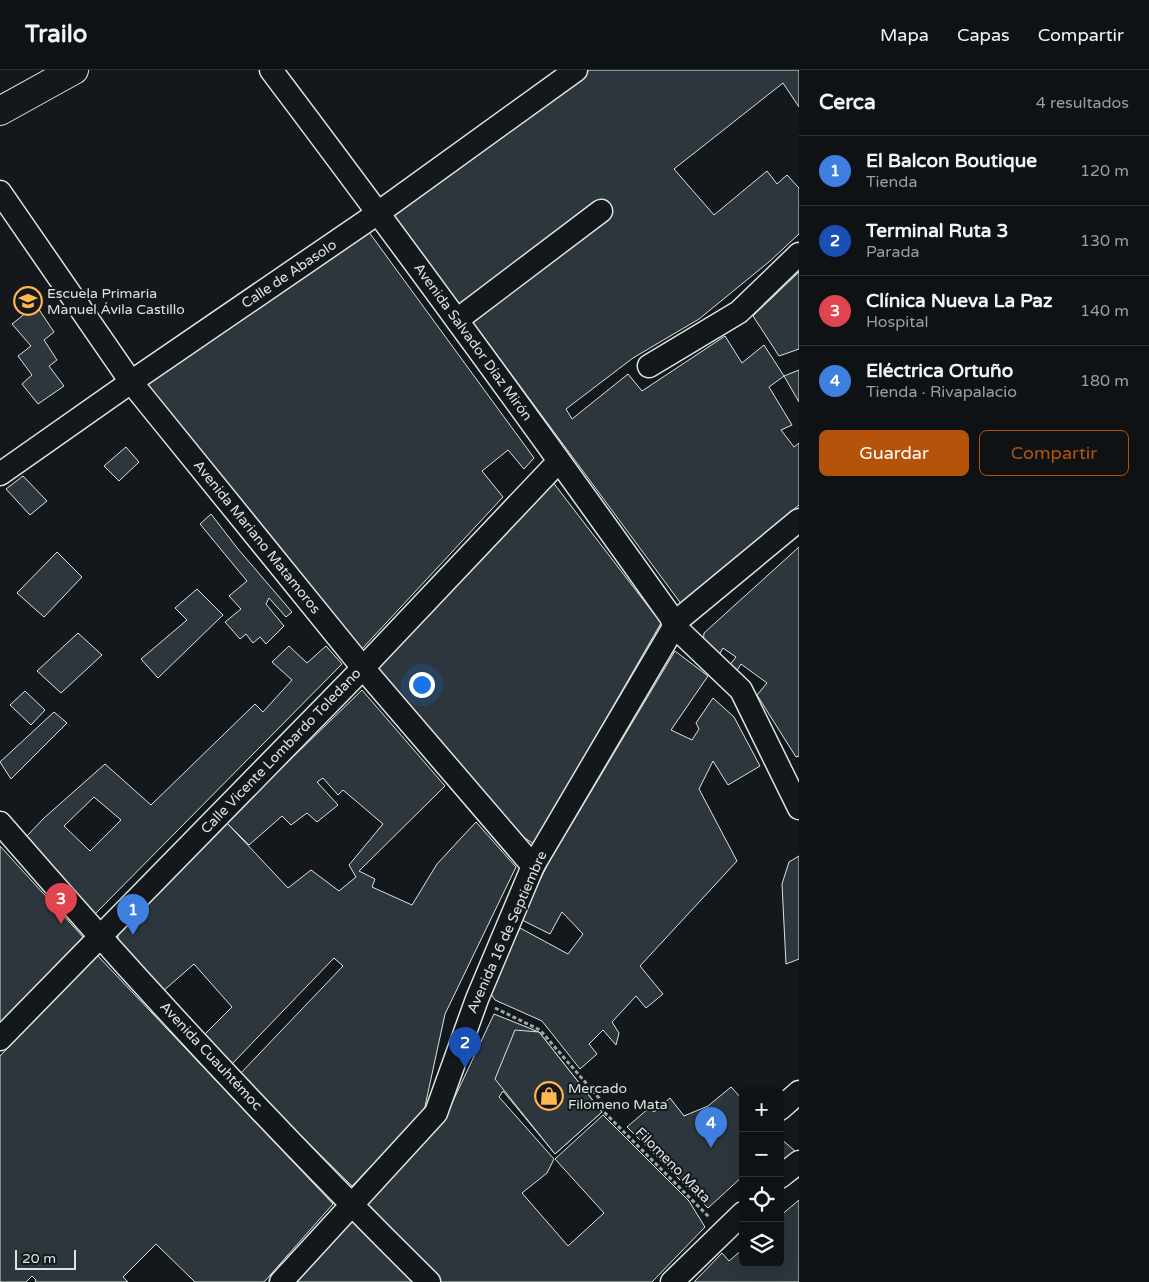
<!DOCTYPE html>
<html lang="es">
<meta charset="utf-8">
<style>
body{margin:0;font-family:"Varela Round",sans-serif;background:#181b1e;color:#f1f3f6}
.controls{position:absolute;right:15px;bottom:15px;display:grid;overflow:hidden;border-radius:8px;box-shadow:0 5px 20px #0002}
.controls button{width:45px;height:45px;display:grid;place-items:center;padding:0;border:0;border-bottom:1px solid #2f3234;background:#0f1215;color:#f1f3f6;font:25px sans-serif}
.scale{position:absolute;left:15px;bottom:12px;width:61px;box-sizing:border-box;padding-left:5px;border:2px solid #d8e6dc;border-top:0;font-size:14px;line-height:18px;white-space:nowrap;color:#d8e6dc;-webkit-text-stroke:4px #14181c;paint-order:stroke}
.you{position:absolute;left:421px;top:614px;width:18px;height:18px;margin:-12px;border:4px solid #fff;border-radius:50%;background:#1a73e8;box-shadow:0 0 0 8px #1a73e833}
.badge{display:grid;place-items:center;width:32px;height:32px;border-radius:50%;background:#b45309;color:#fff;font-size:16px;font-weight:700}
.pin{position:absolute;translate:-50% -41px;filter:drop-shadow(0 1px 2px #0008)}
.pin::after{content:'';position:absolute;top:26px;width:18px;height:15px;background:inherit;clip-path:polygon(0 0,100% 0,50% 100%)}
.list{margin:0;padding:0;list-style:none}
h2{display:flex;justify-content:space-between;align-items:center;height:65px;margin:0;padding:0 20px;font-size:21px}
h2 small{font-size:16px;font-weight:400;color:#9b9ea0}
.list li{display:grid;grid-template-columns:32px 1fr auto;gap:15px;align-items:center;box-sizing:border-box;height:70px;padding:0 20px;border-top:1px solid #2f3234}
.list b{display:block;font-size:19px;white-space:nowrap}
.list p{margin:0;font-size:16px;white-space:nowrap;color:#9b9ea0}
.list em{font-size:16px;font-style:normal;color:#9b9ea0}
.actions{display:flex;gap:10px;padding:15px 20px}
.actions a{flex:1;padding:11px 0;border:1px solid #b45309;border-radius:8px;text-align:center;font-size:18px;color:#b45309}
.actions .main{background:#b45309;color:#fff}
.icon{flex:none;width:28px;height:28px;fill:none;stroke:currentColor;stroke-width:2;stroke-linecap:round;stroke-linejoin:round}
.map{position:relative;flex:none;width:799px;height:1212px;overflow:hidden}
header{display:flex;align-items:center;gap:30px;box-sizing:border-box;height:70px;padding:0 25px;background:#0f1215;border-bottom:1px solid #2f3234}
header strong{font-size:24px}
nav{display:flex;gap:28px;margin-inline-start:auto;font-size:18px}
main{display:flex}
aside{flex:1;background:#0f1215}
.map>svg:first-child{display:block}
.building{fill:#2c363c;stroke:#d8e6dc;fill-rule:evenodd}
.lines{fill:none;stroke-linecap:round;stroke-linejoin:round}
.minor-casing{stroke:#d8e6dc;stroke-width:25}
.major-casing{stroke:#d8e6dc;stroke-width:30}
.path{stroke:#9da8a2;stroke-width:3;stroke-dasharray:4 2.5;stroke-linecap:butt}
.minor{stroke:#14181c;stroke-width:22}
.major{stroke:#14181c;stroke-width:28}
.labels{text-anchor:middle;dominant-baseline:central;stroke-width:4;stroke-linejoin:round;paint-order:stroke}
.street-label{font-size:14px;fill:#d8e6dc;stroke:#14181c}
.poi-label{font-size:14px;fill:#d8e6dc;stroke:#14181c;text-anchor:start}
</style>
<header>
<strong>Trailo</strong>
<nav><a>Mapa</a><a>Capas</a><a>Compartir</a></nav>
</header>
<main>
<div class="map">
<svg width="799" height="1212" viewBox="0 0 799 1212">
<rect width="100%" height="100%" fill="#14181c"/>
<g class="building">
<polygon points="589,0 799,0 799,37 783,13 674,99 714,145 767,101 777,114 787,105 799,118 799,164 770,191 699,249 633,288 566,339 572,349 628,304 642,321 725,266 742,293 764,275 784,306 769,317 792,355 781,360 794,377 799,373 799,435 682,535 466,243 388,143"/>
<polygon points="363,154 534,388 524,399 508,380 482,401 503,427 361,580 143,312"/>
<polygon points="799,202 799,279 779,286 753,246"/>
<polygon points="36,235 54,262 44,270 57,290 49,296 64,316 38,334 22,314 32,305 18,286 31,276 12,254"/>
<polygon points="799,300 799,332 784,306"/>
<polygon points="126,377 139,392 119,411 104,396"/>
<polygon points="23,406 47,431 30,445 6,419"/>
<polygon points="552,411 661,553 534,774 514,761 375,601"/>
<polygon points="211,444 238,479 292,542 286,547 269,528 266,534 284,556 266,574 260,567 253,573 246,564 240,569 225,552 241,539 229,526 247,511 200,454"/>
<polygon points="799,477 799,686 796,687 757,625 767,613 741,594 736,602 729,596 736,587 723,578 719,585 703,574 704,563"/>
<polygon points="57,482 82,507 44,547 17,523"/>
<polygon points="197,519 223,545 158,608 141,589 187,550 175,538"/>
<polygon points="78,563 102,585 61,623 37,601"/>
<path d="M289,576l18,17 19,-17 16,18 -247,250 -70,-76 19,-20 61,-54 46,41 104,-101 8,8 29,-32 -20,-18zM94,727l27,23 -31,31 -26,-25z"/>
<polygon points="675,581 708,606 671,660 692,670 699,659 696,653 713,628 734,647 760,696 728,715 713,691 699,719 737,791 640,896 663,924 646,938 636,926 612,952 619,963 616,975 603,960 589,974 597,984 580,999 542,951 495,930 489,921 520,858 568,884 583,864 562,842 550,864 520,849 549,792"/>
<polygon points="362,620 445,716 359,801 375,809 372,817 412,835 437,794 476,752 516,797 445,944 424,1041 352,1116 239,1005 343,896 334,888 232,994 205,964 232,937 194,894 162,922 118,872 118,859 226,752 288,818 311,800 339,821 356,807 349,795 383,754 343,720 338,725 323,708 317,712 338,735 317,752 307,743 291,755 282,746 249,775 226,752"/>
<polygon points="25,621 45,640 31,655 10,635"/>
<polygon points="54,642 67,653 11,709 0,692"/>
<polygon points="0,776 83,867 0,953"/>
<polygon points="799,786 799,889 786,894 782,814 789,792"/>
<polygon points="97,885 333,1134 264,1212 195,1212 156,1174 123,1207 128,1212 35,1212 36,1210 32,1206 26,1212 0,1212 0,986"/>
<polygon points="494,944 539,962 602,1042 555,1084 503,1021 499,1027 554,1089 547,1103 522,1123 568,1176 604,1143 555,1089 603,1045 689,1131 705,1157 652,1212 436,1212 370,1148 368,1129 444,1050"/>
<polygon points="515,960 539,962 602,1042 555,1084 495,1009"/>
<polygon points="731,1017 743,1030 743,1106 708,1138 627,1057 649,1038 654,1042 670,1028 684,1046 708,1036"/>
<polygon points="780,1068 795,1081 780,1094"/>
<polygon points="799,1130 799,1212 694,1212 722,1183 729,1191 743,1179 743,1193 780,1193 780,1146"/>
<polygon points="354,1147 422,1212 295,1212"/>
</g>
<g class="lines">
<defs>
<g id="minor">
<path d="M271,0c136,180 269,363 400,547l3,9 67,64 58,118"/>
<polyline points="0,122 131,312 363,598 533,796"/>
<polyline points="457,250 601,141"/>
<polyline points="649,296 739,242 799,184"/>
<polyline points="0,404 131,312 378,143 576,0"/>
<path d="M0,753c137,158 280,312 429,459"/>
<polyline points="0,969 363,598 559,391"/>
<polyline points="780,1039 799,1022"/>
<polyline points="780,1107 799,1092"/>
<polyline points="281,1212 436,1043 477,929 533,796 678,550 799,450"/>
<polyline points="672,1212 743,1143"/>
</g>
<polyline id="major" points="0,41 74,0"/>
</defs>
<use href="#minor" class="minor-casing"/>
<use href="#major" class="major-casing"/>
<polyline class="path" points="495,938 540,960 599,1028 601,1039 709,1147"/>
<use href="#minor" class="minor"/>
<use href="#major" class="major"/>
</g>
<defs>
<symbol id="school-ring" viewBox="-11 -11 22 22"><circle r="9.5" fill="#14181c" stroke="#ffb74d" stroke-width="1.5"/><path d="M0-5L7-2L0 1L-7-2ZM-4 1L0 2.5L4 1V4Q0 6-4 4Z" fill="#ffb74d"/></symbol>
<symbol id="shop-ring" viewBox="-11 -11 22 22"><circle r="9.5" fill="#14181c" stroke="#ffb74d" stroke-width="1.5"/><path d="M-5-2.5h2.3a2.7 3.5 0 0 1 5.4 0H5L5.5 6h-11ZM-1.5-2.5h3a1.5 2.3 0 0 0-3 0Z" fill="#ffb74d"/></symbol>
</defs>
<g fill-rule="evenodd">
<use href="#school-ring" x="12" y="215" width="32" height="32"/>
<use href="#shop-ring" x="533" y="1010" width="32" height="32"/>
</g>
<g class="labels">
<g class="street-label">
<text transform="translate(289 204) rotate(-34)">Calle de Abasolo</text>
<text transform="translate(473 272) rotate(54)">Avenida Salvador Díaz Mirón</text>
<text transform="translate(257 467) rotate(51)">Avenida Mariano Matamoros</text>
<text transform="translate(281 681) rotate(-46)">Calle Vicente Lombardo Toledano</text>
<text transform="translate(507 862) rotate(-66)">Avenida 16 de Septiembre</text>
<text transform="translate(211 986) rotate(47)">Avenida Cuauhtémoc</text>
<text transform="translate(673 1095) rotate(45)">Filomeno Mata</text>
</g>
<g class="poi-label">
<text x="47" y="223">Escuela Primaria<tspan x="47" dy="16">Manuel Ávila Castillo</tspan></text>
<text x="568" y="1018">Mercado<tspan x="568" dy="16">Filomeno Mata</tspan></text>
</g>
</g>
</svg>
<div class="controls">
<button>+</button>
<button>−</button>
<button><svg class="icon" aria-label="locate" viewBox="0 0 24 24"><circle cx="12" cy="12" r="6"/><path d="M12 2v4M12 18v4M2 12h4M18 12h4"/></svg></button>
<button><svg class="icon" aria-label="layers" viewBox="0 0 24 24"><path d="M12 4l9 5-9 5-9-5zM3 14l9 5 9-5"/></svg></button>
</div>
<div class="scale">20 m</div>
<div class="you"></div>
<div class="pin badge" style="left:133px;top:865px;background:#3f7fe0">1</div>
<div class="pin badge" style="left:465px;top:998px;background:#1a4fb4">2</div>
<div class="pin badge" style="left:61px;top:854px;background:#e0444e">3</div>
<div class="pin badge" style="left:711px;top:1078px;background:#3f7fe0">4</div>
</div>
<aside>
<h2>Cerca<small>4 resultados</small></h2>
<ul class="list">
<li><span class="badge" style="background:#3f7fe0">1</span><div><b>El Balcon Boutique</b><p>Tienda</p></div><em>120 m</em></li>
<li><span class="badge" style="background:#1a4fb4">2</span><div><b>Terminal Ruta 3</b><p>Parada</p></div><em>130 m</em></li>
<li><span class="badge" style="background:#e0444e">3</span><div><b>Clínica Nueva La Paz</b><p>Hospital</p></div><em>140 m</em></li>
<li><span class="badge" style="background:#3f7fe0">4</span><div><b>Eléctrica Ortuño</b><p>Tienda · Rivapalacio</p></div><em>180 m</em></li>
</ul>
<div class="actions"><a class="main">Guardar</a><a>Compartir</a></div>
</aside>
</main>
